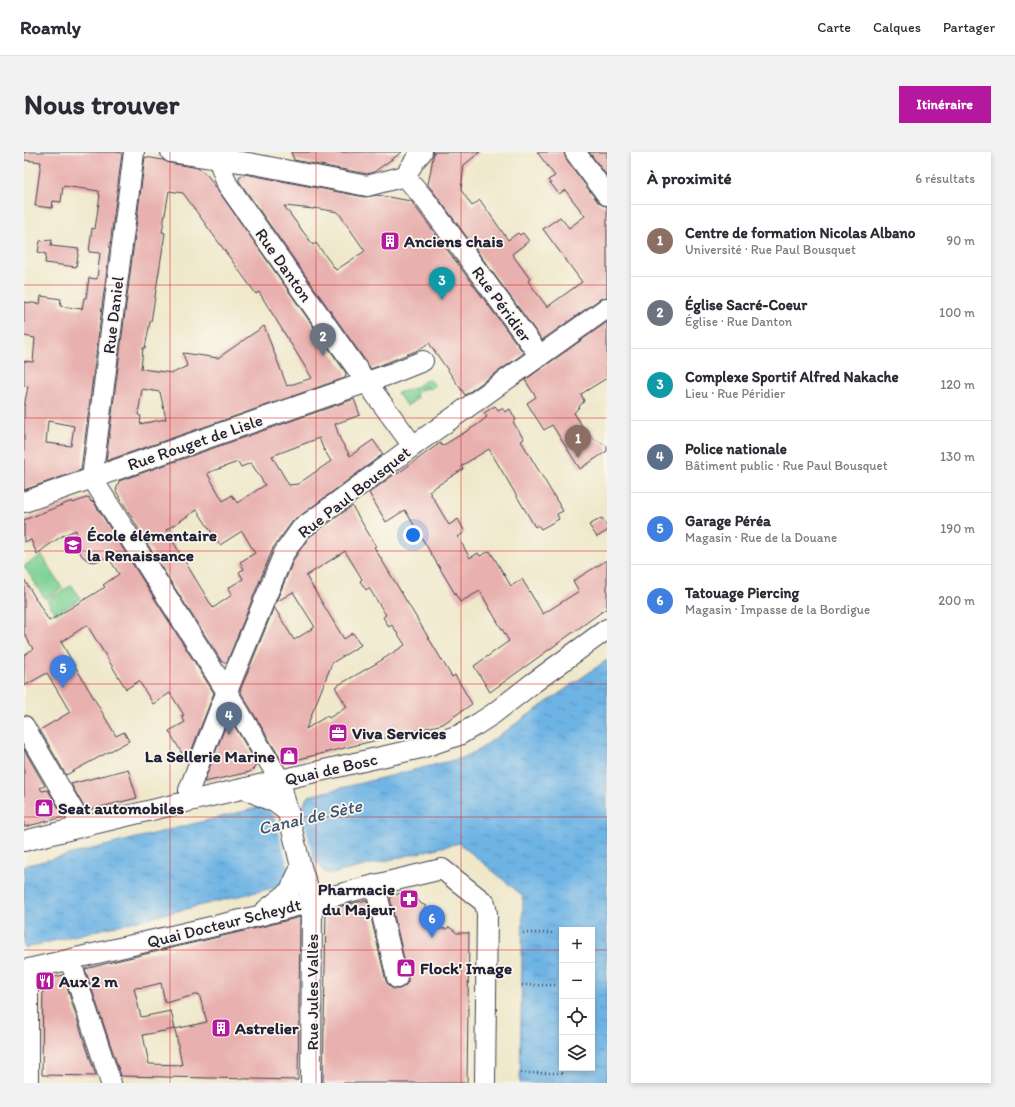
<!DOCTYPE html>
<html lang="fr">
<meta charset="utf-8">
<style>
body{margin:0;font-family:Itim,sans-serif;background:#f2f2f3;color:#2b2b33}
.controls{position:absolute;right:12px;bottom:12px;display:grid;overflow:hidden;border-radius:0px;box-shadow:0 2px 6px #0003}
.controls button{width:36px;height:36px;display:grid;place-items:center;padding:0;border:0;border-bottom:1px solid #e1e1e2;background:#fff;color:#2b2b33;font:20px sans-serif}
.you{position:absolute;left:389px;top:383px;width:14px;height:14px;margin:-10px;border:3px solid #fff;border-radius:50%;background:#1a73e8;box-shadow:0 0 0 6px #1a73e833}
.badge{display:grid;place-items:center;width:26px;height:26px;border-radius:50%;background:#b5179e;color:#fff;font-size:13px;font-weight:700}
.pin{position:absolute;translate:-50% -33px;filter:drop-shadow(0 1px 2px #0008)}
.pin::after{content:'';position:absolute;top:21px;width:14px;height:12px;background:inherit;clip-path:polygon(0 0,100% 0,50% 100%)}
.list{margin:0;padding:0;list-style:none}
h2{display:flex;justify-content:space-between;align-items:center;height:52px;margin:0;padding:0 16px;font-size:17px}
h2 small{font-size:13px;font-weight:400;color:#7c7c81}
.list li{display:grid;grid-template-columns:26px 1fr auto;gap:12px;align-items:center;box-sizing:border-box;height:72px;padding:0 16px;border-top:1px solid #e1e1e2}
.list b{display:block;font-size:15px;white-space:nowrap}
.list p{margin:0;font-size:13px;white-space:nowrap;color:#7c7c81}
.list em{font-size:13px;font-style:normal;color:#7c7c81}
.icon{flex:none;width:22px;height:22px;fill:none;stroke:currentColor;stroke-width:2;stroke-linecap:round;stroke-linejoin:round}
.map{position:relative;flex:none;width:583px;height:931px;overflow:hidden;border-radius:0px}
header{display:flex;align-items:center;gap:24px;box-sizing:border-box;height:56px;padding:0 20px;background:#fff;border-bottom:1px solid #e1e1e2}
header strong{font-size:19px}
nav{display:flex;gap:22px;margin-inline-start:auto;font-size:14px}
.intro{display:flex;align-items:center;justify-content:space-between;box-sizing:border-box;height:96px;padding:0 24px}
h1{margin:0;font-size:28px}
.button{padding:10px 18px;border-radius:0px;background:#b5179e;color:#fff;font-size:14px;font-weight:700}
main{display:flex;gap:24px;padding:0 24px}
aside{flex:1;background:#fff;border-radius:0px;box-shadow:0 2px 6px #0003}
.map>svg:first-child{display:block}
.grass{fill:url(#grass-tufts);stroke:#4d7867}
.garden{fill:#78cf93;stroke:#4d7867}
.water{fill:url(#water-ripples);stroke:#486a90;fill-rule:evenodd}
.pier{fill:#efe8cb}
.building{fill:#e8b0af;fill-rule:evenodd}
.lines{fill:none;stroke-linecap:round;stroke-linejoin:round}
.minor-casing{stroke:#414051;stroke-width:22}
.path{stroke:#414051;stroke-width:2.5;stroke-dasharray:1 3;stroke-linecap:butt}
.minor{stroke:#fff;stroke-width:20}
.grid{fill:none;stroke:#d62828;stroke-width:1;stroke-opacity:0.55}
.labels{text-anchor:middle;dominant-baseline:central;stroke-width:3.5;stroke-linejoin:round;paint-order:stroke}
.poi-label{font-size:17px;font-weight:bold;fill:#22223b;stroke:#fbf7ec;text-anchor:start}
.street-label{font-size:17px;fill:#22223b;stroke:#fbf7ec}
.water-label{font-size:18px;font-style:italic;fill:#3c5576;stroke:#fbf7ec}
</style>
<header>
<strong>Roamly</strong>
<nav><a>Carte</a><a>Calques</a><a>Partager</a></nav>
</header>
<div class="intro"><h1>Nous trouver</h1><a class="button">Itinéraire</a></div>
<main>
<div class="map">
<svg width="583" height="931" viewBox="0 0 583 931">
<defs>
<pattern id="grass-tufts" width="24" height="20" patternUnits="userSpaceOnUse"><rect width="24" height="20" fill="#78cf93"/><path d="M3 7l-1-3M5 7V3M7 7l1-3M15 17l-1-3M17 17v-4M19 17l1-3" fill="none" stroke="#68b180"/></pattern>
<pattern id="water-ripples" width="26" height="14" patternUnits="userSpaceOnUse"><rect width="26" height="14" fill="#6db3e4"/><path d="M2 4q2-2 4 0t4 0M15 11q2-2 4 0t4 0" fill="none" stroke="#5991ba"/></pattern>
</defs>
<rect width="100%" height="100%" fill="#fbf7ec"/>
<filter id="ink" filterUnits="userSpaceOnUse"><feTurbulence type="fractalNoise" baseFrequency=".025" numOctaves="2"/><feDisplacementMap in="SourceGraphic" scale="8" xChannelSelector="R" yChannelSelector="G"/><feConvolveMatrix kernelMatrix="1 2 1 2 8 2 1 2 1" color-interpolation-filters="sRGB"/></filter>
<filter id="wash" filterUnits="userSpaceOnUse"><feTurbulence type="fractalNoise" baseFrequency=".012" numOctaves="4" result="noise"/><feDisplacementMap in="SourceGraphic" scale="16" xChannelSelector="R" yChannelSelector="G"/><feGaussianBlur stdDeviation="0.9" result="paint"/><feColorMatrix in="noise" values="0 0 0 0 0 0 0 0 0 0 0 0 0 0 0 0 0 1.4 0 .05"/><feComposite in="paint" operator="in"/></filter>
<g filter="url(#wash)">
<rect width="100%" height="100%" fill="#efe8cb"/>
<polygon class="grass" points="405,226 411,234 406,237 402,236 394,239 392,243 393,247 383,254 373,241 390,236"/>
<g class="garden">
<polygon points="18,403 38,436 21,447 0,414"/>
<polygon points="48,433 56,447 32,462 23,448"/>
</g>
<path class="water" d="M583,508v423h-87l3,-187 -64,-53 -128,31c-8,0 -9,-6 -13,-12l-31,10 -1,7 -5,7 -257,62v-82l237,-59 5,2 8,8 29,-9 3,-9 3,-3 153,-38 15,-7zM538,778h30v138h-30z"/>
<polygon class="pier" points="279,656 279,662 289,707 291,711 263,720 264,714 251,668 250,665"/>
<g id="blocks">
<g class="building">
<path d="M0,0h91l7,1 -41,317 -57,20v-84l4,-19 -4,-1v-25l9,1 2,-24 -11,-2v-34l16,2 1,-8 20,3 -1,7 22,3 2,-11h2l3,-20 8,1 3,-26 -11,-1 3,-24 3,1 5,-34h-1v-4l-36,-5 -2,16 -8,-1 -1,7 -17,-2 6,-44 -17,-2zM24,269l26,5 -3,20 -25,-3z"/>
<polygon points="267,0 378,0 350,20 343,22 270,8"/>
<polygon points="410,0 456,0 440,13 437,38 448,54 456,48 484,88 494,81 496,83 499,81 505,89 488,102 506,127 504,129 523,155 558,130 519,77 536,65 545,76 561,64 541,38 535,42 524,28 531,24 513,0 540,0 542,7 574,50 578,53 583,54 583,145 576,147 518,188 412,43 404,33"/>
<polygon points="565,0 583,0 583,24"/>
<path d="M121,5l18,3 6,3 30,5 9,8 138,197 -1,5 -239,83zM145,39l14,2 73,101 3,-2 53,86 -25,8 -23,-60 -46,32 -35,-5 4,13 -14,7 -32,-4 2,-21h2l5,-26h1l12,-76 2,-13 -3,-1zM118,237l18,3 6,27 -26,5 1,-8 -3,-1z"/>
<path d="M221,22l120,23 12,-2 34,6 112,151v2l-58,41 -36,-52 -11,7 -47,19 -132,-188v-3zM260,54l30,3v-1l24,4 27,39 -29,19 -20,-27 -3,2z"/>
<polygon points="28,88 27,94 55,97 52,115 21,111 22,102 14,100 16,89"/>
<polygon points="583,170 583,226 557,242 560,249 550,261 564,283 583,294 583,299 556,317 528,273 520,278 511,264 503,251 512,245 501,228"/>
<path d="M330,247l6,16 -25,9 5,15 10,17 23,-16 10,14 -91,68 -19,26 -46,114h-5l-62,-97 -44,-74 3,-10zM295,286l4,10 8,13 -33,23 -9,1 -17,-29zM214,310l3,5 10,-4 14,22 -28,18 -5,-8 -9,6 -16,-28zM173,358l23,35 22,-14 13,22 -15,9 4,7 -5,3 4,7 -15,9 4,7 -19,13 -47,-78z"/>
<polygon points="471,254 474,258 478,256 481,260 486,257 492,268 489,270 500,287 497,289 539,359 533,362 535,367 517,377 514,373 511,375 465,297 437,314 439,317 405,339 425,373 434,367 441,380 434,385 446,406 454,401 456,404 466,399 487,434 498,427 519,462 555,439 549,429 583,408 583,456 466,540 450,514 485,489 466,457 456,439 436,450 381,358 362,370 345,341 372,321 373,322 416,291 418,294 453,273 463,265 460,261"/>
<polygon points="65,345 67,350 69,349 190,541 163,610 145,579 161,570 157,564 160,563 146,541 129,552 115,529 102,537 63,473 37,490 92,584 100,580 105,589 42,623 16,578 46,560 23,521 0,534 0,503 9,497 0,481 0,427 25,469 81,435 79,433 95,422 84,405 70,410 65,409 58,404 54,396 52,378 38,384 22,395 13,402 7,388 0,390 0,368 48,349 49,351"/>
<path d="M328,354l24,40 -2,1 78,130 3,-2 17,29 -29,20 -160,39 -43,-72 34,-84 20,33 21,-13 -22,-35 -17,10 18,-43 15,-22zM321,399l17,28 -2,2 6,9 3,-2 17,27 -3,2 6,10 3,-2 13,20 -28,18 -42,24 12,20 -18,11 -2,-2 -21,13 26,-66 29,-18 -8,-12 -9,6 -38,-63z"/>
<polygon points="578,366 583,375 583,379 573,385 565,373"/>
<polygon points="205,565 232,610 231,615 226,620 180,630"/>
<polygon points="0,597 21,634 16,636 18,639 24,638 40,665 0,675"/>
<polygon points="104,617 113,646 64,658 63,654 60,655 47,632"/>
<polygon points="386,739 391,742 396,751 402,754 400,757 405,776 423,777 425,775 433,781 445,781 443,931 299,931 302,758 343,748 362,829 365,834 369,837 375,837 381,834 384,830 384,824 366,746 370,743"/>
<path d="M276,765l-2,163 -177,-4 -36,-107 35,-9 141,-33zM137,831l4,20 34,-9 8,28 -32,7 7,36 -33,-1 -6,-29 32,-6 -4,-18 -30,6 -7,-29 11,-1z"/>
<polygon points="39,823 55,873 72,924 18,923 19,828"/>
</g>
</g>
</g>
<g filter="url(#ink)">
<use href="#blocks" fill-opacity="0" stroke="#414051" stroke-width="1"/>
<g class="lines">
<defs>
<g id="minor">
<polyline points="110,0 68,326 203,540 256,628 277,715 288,749 287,931"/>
<polyline points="147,0 230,12 343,34 381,24"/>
<polyline points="194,0 194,6 203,32 343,231 389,294"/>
<polyline points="551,0 583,43"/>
<polyline points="381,24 403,50 516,204"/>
<polyline points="381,24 392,7 398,0"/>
<polyline points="0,350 369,221 399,209"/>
<polyline points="0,574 53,665 56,675"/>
<polyline points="221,637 252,651 265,661"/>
<polyline points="165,649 165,638 197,554 260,401 277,377 389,294 583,156"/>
<path d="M0,689c132,-33 264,-63 397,-93l38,-13 17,-10 17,-11 40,-31 74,-54"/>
<polyline points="351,733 373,826"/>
<polyline points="242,758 265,740 277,715"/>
<polyline points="46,808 87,931"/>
<polyline points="0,818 234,764 351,733 418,717 461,751 463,762 461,931"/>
<polyline points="4,931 4,817"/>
</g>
</defs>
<use href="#minor" class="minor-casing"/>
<g class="path">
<polyline points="499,781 529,781"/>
<polyline points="498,833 534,833"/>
<polyline points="497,921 539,921"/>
</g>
<use href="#minor" class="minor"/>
</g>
</g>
<path class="grid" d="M146,0v931M292,0v931M437,0v931M0,133h583M0,266h583M0,399h583M0,532h583M0,665h583M0,798h538M568,798h15"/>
<defs>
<symbol id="building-square" viewBox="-11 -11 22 22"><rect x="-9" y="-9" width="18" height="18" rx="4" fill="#b5179e" stroke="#fbf7ec"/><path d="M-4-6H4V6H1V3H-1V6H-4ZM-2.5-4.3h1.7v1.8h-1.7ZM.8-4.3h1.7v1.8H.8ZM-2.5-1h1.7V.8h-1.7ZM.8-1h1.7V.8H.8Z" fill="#fff"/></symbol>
<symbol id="school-square" viewBox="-11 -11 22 22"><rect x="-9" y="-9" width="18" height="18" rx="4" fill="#b5179e" stroke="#fbf7ec"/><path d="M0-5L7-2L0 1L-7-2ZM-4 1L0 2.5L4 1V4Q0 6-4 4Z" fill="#fff"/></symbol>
<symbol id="office-square" viewBox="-11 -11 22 22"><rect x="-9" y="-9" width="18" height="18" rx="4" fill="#b5179e" stroke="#fbf7ec"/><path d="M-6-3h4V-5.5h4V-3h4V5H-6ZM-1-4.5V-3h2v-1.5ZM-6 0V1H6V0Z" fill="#fff"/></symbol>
<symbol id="shop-square" viewBox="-11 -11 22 22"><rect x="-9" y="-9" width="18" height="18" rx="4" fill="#b5179e" stroke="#fbf7ec"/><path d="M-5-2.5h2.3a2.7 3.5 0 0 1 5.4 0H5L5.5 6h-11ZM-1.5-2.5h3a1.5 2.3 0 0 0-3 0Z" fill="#fff"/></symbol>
<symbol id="pharmacy-square" viewBox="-11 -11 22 22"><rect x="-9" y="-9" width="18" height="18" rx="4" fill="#b5179e" stroke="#fbf7ec"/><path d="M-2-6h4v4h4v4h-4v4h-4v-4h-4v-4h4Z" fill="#fff"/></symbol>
<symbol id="restaurant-square" viewBox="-11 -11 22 22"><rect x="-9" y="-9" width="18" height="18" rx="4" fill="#b5179e" stroke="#fbf7ec"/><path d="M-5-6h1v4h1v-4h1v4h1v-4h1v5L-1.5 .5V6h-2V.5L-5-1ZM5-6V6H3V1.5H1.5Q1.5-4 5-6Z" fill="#fff"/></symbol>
</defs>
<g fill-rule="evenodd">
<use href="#building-square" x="355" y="78" width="22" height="22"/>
<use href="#school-square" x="38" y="382" width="22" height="22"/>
<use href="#office-square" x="303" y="570" width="22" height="22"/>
<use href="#shop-square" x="254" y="593" width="22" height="22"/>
<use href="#shop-square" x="9" y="645" width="22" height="22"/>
<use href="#pharmacy-square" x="374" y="736" width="22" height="22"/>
<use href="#shop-square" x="371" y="805" width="22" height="22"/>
<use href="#restaurant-square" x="10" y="818" width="22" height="22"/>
<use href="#building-square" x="186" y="865" width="22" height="22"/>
</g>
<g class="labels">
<g class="poi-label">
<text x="380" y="89">Anciens chais</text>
<text x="63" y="383">École élémentaire<tspan x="63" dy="20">la Renaissance</tspan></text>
<text x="328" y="581">Viva Services</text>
<text x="251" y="604" text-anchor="end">La Sellerie Marine</text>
<text x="34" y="656">Seat automobiles</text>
<text x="371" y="737" text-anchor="end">Pharmacie<tspan x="371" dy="20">du Majeur</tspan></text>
<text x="396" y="816">Flock' Image</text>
<text x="35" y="829">Aux 2 m</text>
<text x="211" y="876">Astrelier</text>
</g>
<g class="street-label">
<text transform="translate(260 113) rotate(55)">Rue Danton</text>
<text transform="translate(478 152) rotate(54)">Rue Péridier</text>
<text transform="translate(89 163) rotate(-83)">Rue Daniel</text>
<text transform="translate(171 290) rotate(-19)">Rue Rouget de Lisle</text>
<text transform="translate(330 340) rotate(-38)">Rue Paul Bousquet</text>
<text transform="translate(307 617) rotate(-13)">Quai de Bosc</text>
<text transform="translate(200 771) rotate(-14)">Quai Docteur Scheydt</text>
<text transform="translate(288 840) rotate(-90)">Rue Jules Vallès</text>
</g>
<g class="water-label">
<text transform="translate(286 665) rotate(-13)">Canal de Sète</text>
</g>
</g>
</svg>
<div class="controls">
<button>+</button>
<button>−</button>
<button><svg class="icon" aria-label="locate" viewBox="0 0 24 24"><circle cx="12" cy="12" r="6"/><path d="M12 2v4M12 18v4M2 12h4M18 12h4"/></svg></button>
<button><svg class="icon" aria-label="layers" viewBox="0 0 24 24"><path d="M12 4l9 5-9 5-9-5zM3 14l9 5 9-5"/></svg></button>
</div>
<div class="you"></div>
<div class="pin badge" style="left:554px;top:306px;background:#8d6e63">1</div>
<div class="pin badge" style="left:299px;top:204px;background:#6b7280">2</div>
<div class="pin badge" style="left:418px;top:148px;background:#0f9aa8">3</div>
<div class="pin badge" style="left:205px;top:583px;background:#5c6f8a">4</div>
<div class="pin badge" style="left:39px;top:536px;background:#3f7fe0">5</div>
<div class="pin badge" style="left:408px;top:786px;background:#3f7fe0">6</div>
</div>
<aside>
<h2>À proximité<small>6 résultats</small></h2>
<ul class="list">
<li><span class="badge" style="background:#8d6e63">1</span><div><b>Centre de formation Nicolas Albano</b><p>Université · Rue Paul Bousquet</p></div><em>90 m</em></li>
<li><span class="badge" style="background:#6b7280">2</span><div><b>Église Sacré-Coeur</b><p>Église · Rue Danton</p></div><em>100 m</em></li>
<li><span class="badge" style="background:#0f9aa8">3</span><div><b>Complexe Sportif Alfred Nakache</b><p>Lieu · Rue Péridier</p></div><em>120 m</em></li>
<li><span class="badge" style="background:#5c6f8a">4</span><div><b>Police nationale</b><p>Bâtiment public · Rue Paul Bousquet</p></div><em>130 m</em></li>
<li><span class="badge" style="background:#3f7fe0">5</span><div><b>Garage Péréa</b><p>Magasin · Rue de la Douane</p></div><em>190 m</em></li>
<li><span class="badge" style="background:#3f7fe0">6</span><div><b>Tatouage Piercing</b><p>Magasin · Impasse de la Bordigue</p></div><em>200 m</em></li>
</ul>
</aside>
</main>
